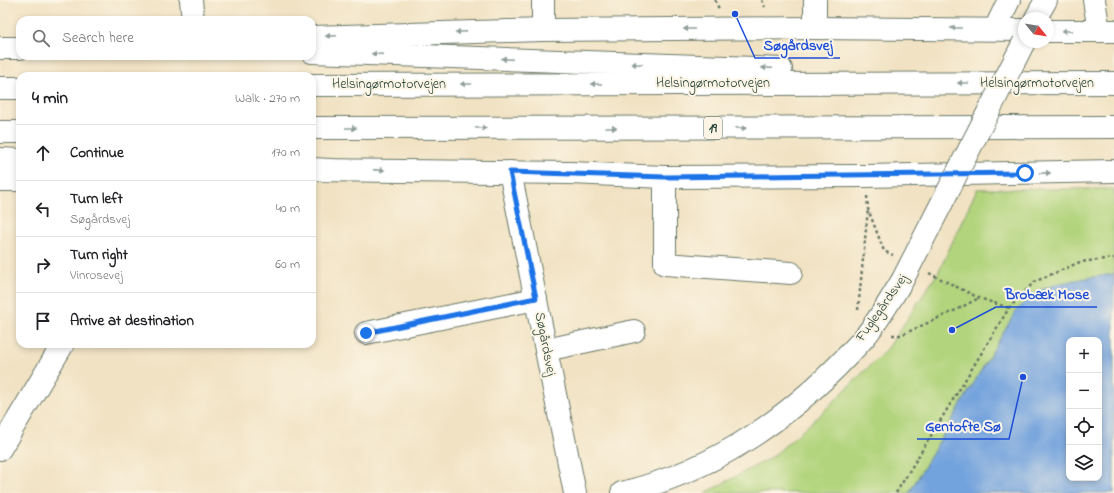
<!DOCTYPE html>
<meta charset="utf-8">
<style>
body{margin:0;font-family:"Indie Flower",sans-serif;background:#f2f2f2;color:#202124}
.controls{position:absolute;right:12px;bottom:12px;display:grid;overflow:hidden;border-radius:8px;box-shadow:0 2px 6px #0003}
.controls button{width:36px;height:36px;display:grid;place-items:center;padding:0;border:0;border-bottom:1px solid #e0e0e0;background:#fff;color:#202124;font:20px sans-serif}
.compass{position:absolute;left:1018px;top:12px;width:36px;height:36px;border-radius:50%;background:#fff;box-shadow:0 2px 6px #0003;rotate:120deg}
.stop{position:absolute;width:12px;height:12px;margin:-9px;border:3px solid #1a73e8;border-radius:50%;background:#fff}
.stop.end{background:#1a73e8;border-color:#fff;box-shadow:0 1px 4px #0008}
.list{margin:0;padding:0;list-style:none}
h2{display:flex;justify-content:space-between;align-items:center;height:52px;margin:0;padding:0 16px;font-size:17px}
h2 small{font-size:13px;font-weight:400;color:#757577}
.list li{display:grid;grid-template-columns:26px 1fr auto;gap:12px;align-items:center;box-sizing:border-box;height:56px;padding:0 16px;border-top:1px solid #e0e0e0}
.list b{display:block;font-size:15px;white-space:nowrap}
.list p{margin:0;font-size:13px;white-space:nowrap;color:#757577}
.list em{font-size:13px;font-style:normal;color:#757577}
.icon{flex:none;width:22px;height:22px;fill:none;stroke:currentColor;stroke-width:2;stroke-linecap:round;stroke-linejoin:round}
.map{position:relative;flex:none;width:1114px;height:493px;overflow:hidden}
.search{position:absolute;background:#fff;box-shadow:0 2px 6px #0003;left:16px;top:16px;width:300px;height:44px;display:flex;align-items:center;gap:10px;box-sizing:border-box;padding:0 14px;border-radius:12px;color:#757577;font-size:15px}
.panel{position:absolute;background:#fff;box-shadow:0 2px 6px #0003;left:16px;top:72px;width:300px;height:276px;border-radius:12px}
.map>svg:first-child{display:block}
.green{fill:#b2d47d;stroke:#688858}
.water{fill:#73a3dd;stroke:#497088;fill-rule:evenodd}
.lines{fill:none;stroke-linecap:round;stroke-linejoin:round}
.minor-casing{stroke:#687766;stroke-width:24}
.highway-casing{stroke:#687766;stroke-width:24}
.path{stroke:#687766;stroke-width:2.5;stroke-dasharray:3 3;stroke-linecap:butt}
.minor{stroke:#fff;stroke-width:22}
.highway{stroke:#fff;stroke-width:22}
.minor-bridge-casing{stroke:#687766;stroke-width:24;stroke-linecap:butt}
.minor-bridge{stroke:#fff;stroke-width:22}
.oneway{fill:#8f9e9a}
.route{stroke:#1a73e8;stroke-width:5}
.labels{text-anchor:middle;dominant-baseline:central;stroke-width:4;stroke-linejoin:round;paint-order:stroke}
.shield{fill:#fcf5e5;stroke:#617469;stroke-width:1}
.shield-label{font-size:13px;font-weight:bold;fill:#1f3d34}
.street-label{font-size:14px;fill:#1f3d34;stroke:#fcf5e5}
.leader{fill:none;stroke:#1d4ed8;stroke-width:1.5}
.callout-dot{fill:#1d4ed8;stroke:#fcf5e5;stroke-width:1.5}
.callout-label{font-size:15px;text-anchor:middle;font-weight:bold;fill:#1d4ed8;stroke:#fcf5e5;stroke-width:4;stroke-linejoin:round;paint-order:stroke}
</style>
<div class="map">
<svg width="1114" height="493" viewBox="0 0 1114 493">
<rect width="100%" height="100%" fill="#fcf5e5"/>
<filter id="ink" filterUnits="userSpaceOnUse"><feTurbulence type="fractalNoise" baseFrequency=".025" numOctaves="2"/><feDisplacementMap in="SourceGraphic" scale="8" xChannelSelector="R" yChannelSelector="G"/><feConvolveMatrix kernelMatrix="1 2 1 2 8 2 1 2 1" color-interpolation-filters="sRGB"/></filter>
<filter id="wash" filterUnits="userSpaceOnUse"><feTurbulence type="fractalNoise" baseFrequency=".012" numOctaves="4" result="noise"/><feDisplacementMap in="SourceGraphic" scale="16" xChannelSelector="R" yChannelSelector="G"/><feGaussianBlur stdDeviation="0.9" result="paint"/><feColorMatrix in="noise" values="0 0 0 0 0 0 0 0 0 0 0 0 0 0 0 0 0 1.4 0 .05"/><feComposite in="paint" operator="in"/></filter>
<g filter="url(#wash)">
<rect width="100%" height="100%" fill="#f1e2c3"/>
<polygon class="green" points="977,189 1114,189 1114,274 1072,281 1043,289 1015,313 909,493 705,493 772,457 819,416 888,348 939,271"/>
<path class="water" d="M1114,274v219h-205l106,-180c6,-7 12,-15 20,-20 17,-11 58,-16 79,-19zM1069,340h30v138h-30z"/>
</g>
<g filter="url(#ink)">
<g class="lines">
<defs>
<g id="minor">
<polyline points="191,0 193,20"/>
<polyline points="543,0 543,30"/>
<polyline points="1094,0 1099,31"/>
<polyline points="1036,18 1046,0"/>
<polyline points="815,28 815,0"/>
<polyline points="995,29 1009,0"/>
<polyline points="1048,31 1114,31"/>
<polyline points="312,37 543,30 815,28 1024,30"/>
<polyline points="0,48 20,48"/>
<polyline points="312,170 570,173 665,177 866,176 1114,171"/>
<polyline points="510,172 575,493"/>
<polyline points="665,177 665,264 791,273"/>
<polyline points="0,180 20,180"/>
<polyline points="366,333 536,299"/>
<polyline points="546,350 634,331"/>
<polyline points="0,449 63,344"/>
<path d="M622,493c98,-24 175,-80 241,-154 15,-17 27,-39 39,-58"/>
</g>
<g id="highway">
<polyline points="312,52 781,69"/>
<polyline points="312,85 1114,83"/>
<polyline points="0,88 20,88"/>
<polyline points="312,128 1114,127"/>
<polyline points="0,132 20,132"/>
<polyline points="0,159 20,160"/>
<polyline points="312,169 331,170"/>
</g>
</defs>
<use href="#minor" class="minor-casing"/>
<use href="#highway" class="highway-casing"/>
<g class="path">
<polyline points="715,0 719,9"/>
<polyline points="762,0 765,7"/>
<polyline points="867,196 868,209 884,251 893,255"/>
<polyline points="929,273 979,298 1009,308"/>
<polyline points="858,310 868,209"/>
<polyline points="892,335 901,335 956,310 979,298"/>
<polyline points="896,493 1009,308 1034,282 1080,262 1114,258"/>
</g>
<use href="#minor" class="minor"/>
<use href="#highway" class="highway"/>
<defs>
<polyline id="minor-bridge" points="902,281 1024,42"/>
</defs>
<use href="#minor-bridge" class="minor-bridge-casing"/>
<use href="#minor-bridge" class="minor-bridge"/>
</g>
<defs><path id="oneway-solid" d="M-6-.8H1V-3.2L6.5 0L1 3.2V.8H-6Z"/></defs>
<g class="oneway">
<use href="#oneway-solid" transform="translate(956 28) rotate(-180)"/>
<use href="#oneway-solid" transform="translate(689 29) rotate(180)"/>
<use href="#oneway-solid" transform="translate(1067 31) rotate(179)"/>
<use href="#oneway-solid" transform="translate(461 32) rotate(178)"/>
<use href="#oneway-solid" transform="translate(331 36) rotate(178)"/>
<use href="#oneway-solid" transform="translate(377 54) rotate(-178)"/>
<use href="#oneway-solid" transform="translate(507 59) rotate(-178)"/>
<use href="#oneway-solid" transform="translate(637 64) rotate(-178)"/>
<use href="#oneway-solid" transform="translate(767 68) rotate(-178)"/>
<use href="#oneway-solid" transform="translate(963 83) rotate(180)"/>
<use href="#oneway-solid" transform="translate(466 84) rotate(-180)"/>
<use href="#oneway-solid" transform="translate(596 84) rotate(-180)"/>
<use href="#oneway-solid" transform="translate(351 128)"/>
<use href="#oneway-solid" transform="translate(481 128)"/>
<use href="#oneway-solid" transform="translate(611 128)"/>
<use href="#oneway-solid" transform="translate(741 128)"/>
<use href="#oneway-solid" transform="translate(379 170) rotate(1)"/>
<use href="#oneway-solid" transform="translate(1045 173) rotate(-1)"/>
</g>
</g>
<g class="lines" filter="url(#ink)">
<polyline class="route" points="366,333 536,298 510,172 665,177 1025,173"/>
</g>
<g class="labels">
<rect class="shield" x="704" y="117" width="18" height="22" rx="3"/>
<g class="shield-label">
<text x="713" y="128">19</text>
</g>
<g class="street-label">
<text x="713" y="83">Helsingørmotorvejen</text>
<text x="1037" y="83">Helsingørmotorvejen</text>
<text x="389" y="84">Helsingørmotorvejen</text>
<text transform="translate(882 308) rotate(-55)">Fuglegårdsvej</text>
<text transform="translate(545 344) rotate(79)">Søgårdsvej</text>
</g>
</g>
<path class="leader" d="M735 14L755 58H840M952 330L996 307H1097M1023 377L1009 439H917"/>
<g class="callout-dot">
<circle cx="735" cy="14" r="4"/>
<circle cx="952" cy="330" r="4"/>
<circle cx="1023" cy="377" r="4"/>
</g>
<g class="callout-label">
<text x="798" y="50">Søgårdsvej</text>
<text x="1047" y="299">Brobæk Mose</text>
<text x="963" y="431">Gentofte Sø</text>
</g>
</svg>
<div class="controls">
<button>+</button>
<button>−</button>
<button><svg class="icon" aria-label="locate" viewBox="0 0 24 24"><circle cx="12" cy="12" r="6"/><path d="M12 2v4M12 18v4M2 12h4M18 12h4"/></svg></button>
<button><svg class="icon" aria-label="layers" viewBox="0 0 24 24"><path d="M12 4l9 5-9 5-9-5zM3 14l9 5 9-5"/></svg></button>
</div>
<svg class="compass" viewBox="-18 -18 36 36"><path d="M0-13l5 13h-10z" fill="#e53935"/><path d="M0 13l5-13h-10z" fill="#757577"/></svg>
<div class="stop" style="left:1025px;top:173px"></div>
<div class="stop end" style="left:366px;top:333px"></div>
<div class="search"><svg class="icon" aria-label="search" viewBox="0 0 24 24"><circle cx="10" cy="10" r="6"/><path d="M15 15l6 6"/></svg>Search here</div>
<section class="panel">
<h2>4 min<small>Walk · 270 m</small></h2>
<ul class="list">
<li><svg class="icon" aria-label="ahead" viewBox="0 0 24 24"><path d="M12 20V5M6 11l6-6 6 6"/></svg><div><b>Continue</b></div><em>170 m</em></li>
<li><svg class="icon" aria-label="left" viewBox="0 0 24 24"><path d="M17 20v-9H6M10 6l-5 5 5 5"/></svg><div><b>Turn left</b><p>Søgårdsvej</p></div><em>40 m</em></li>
<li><svg class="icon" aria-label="right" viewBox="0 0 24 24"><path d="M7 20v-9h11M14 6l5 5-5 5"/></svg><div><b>Turn right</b><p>Vinrosevej</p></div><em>60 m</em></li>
<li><svg class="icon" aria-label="arrive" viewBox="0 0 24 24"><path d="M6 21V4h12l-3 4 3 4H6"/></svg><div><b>Arrive at destination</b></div></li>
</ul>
</section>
</div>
